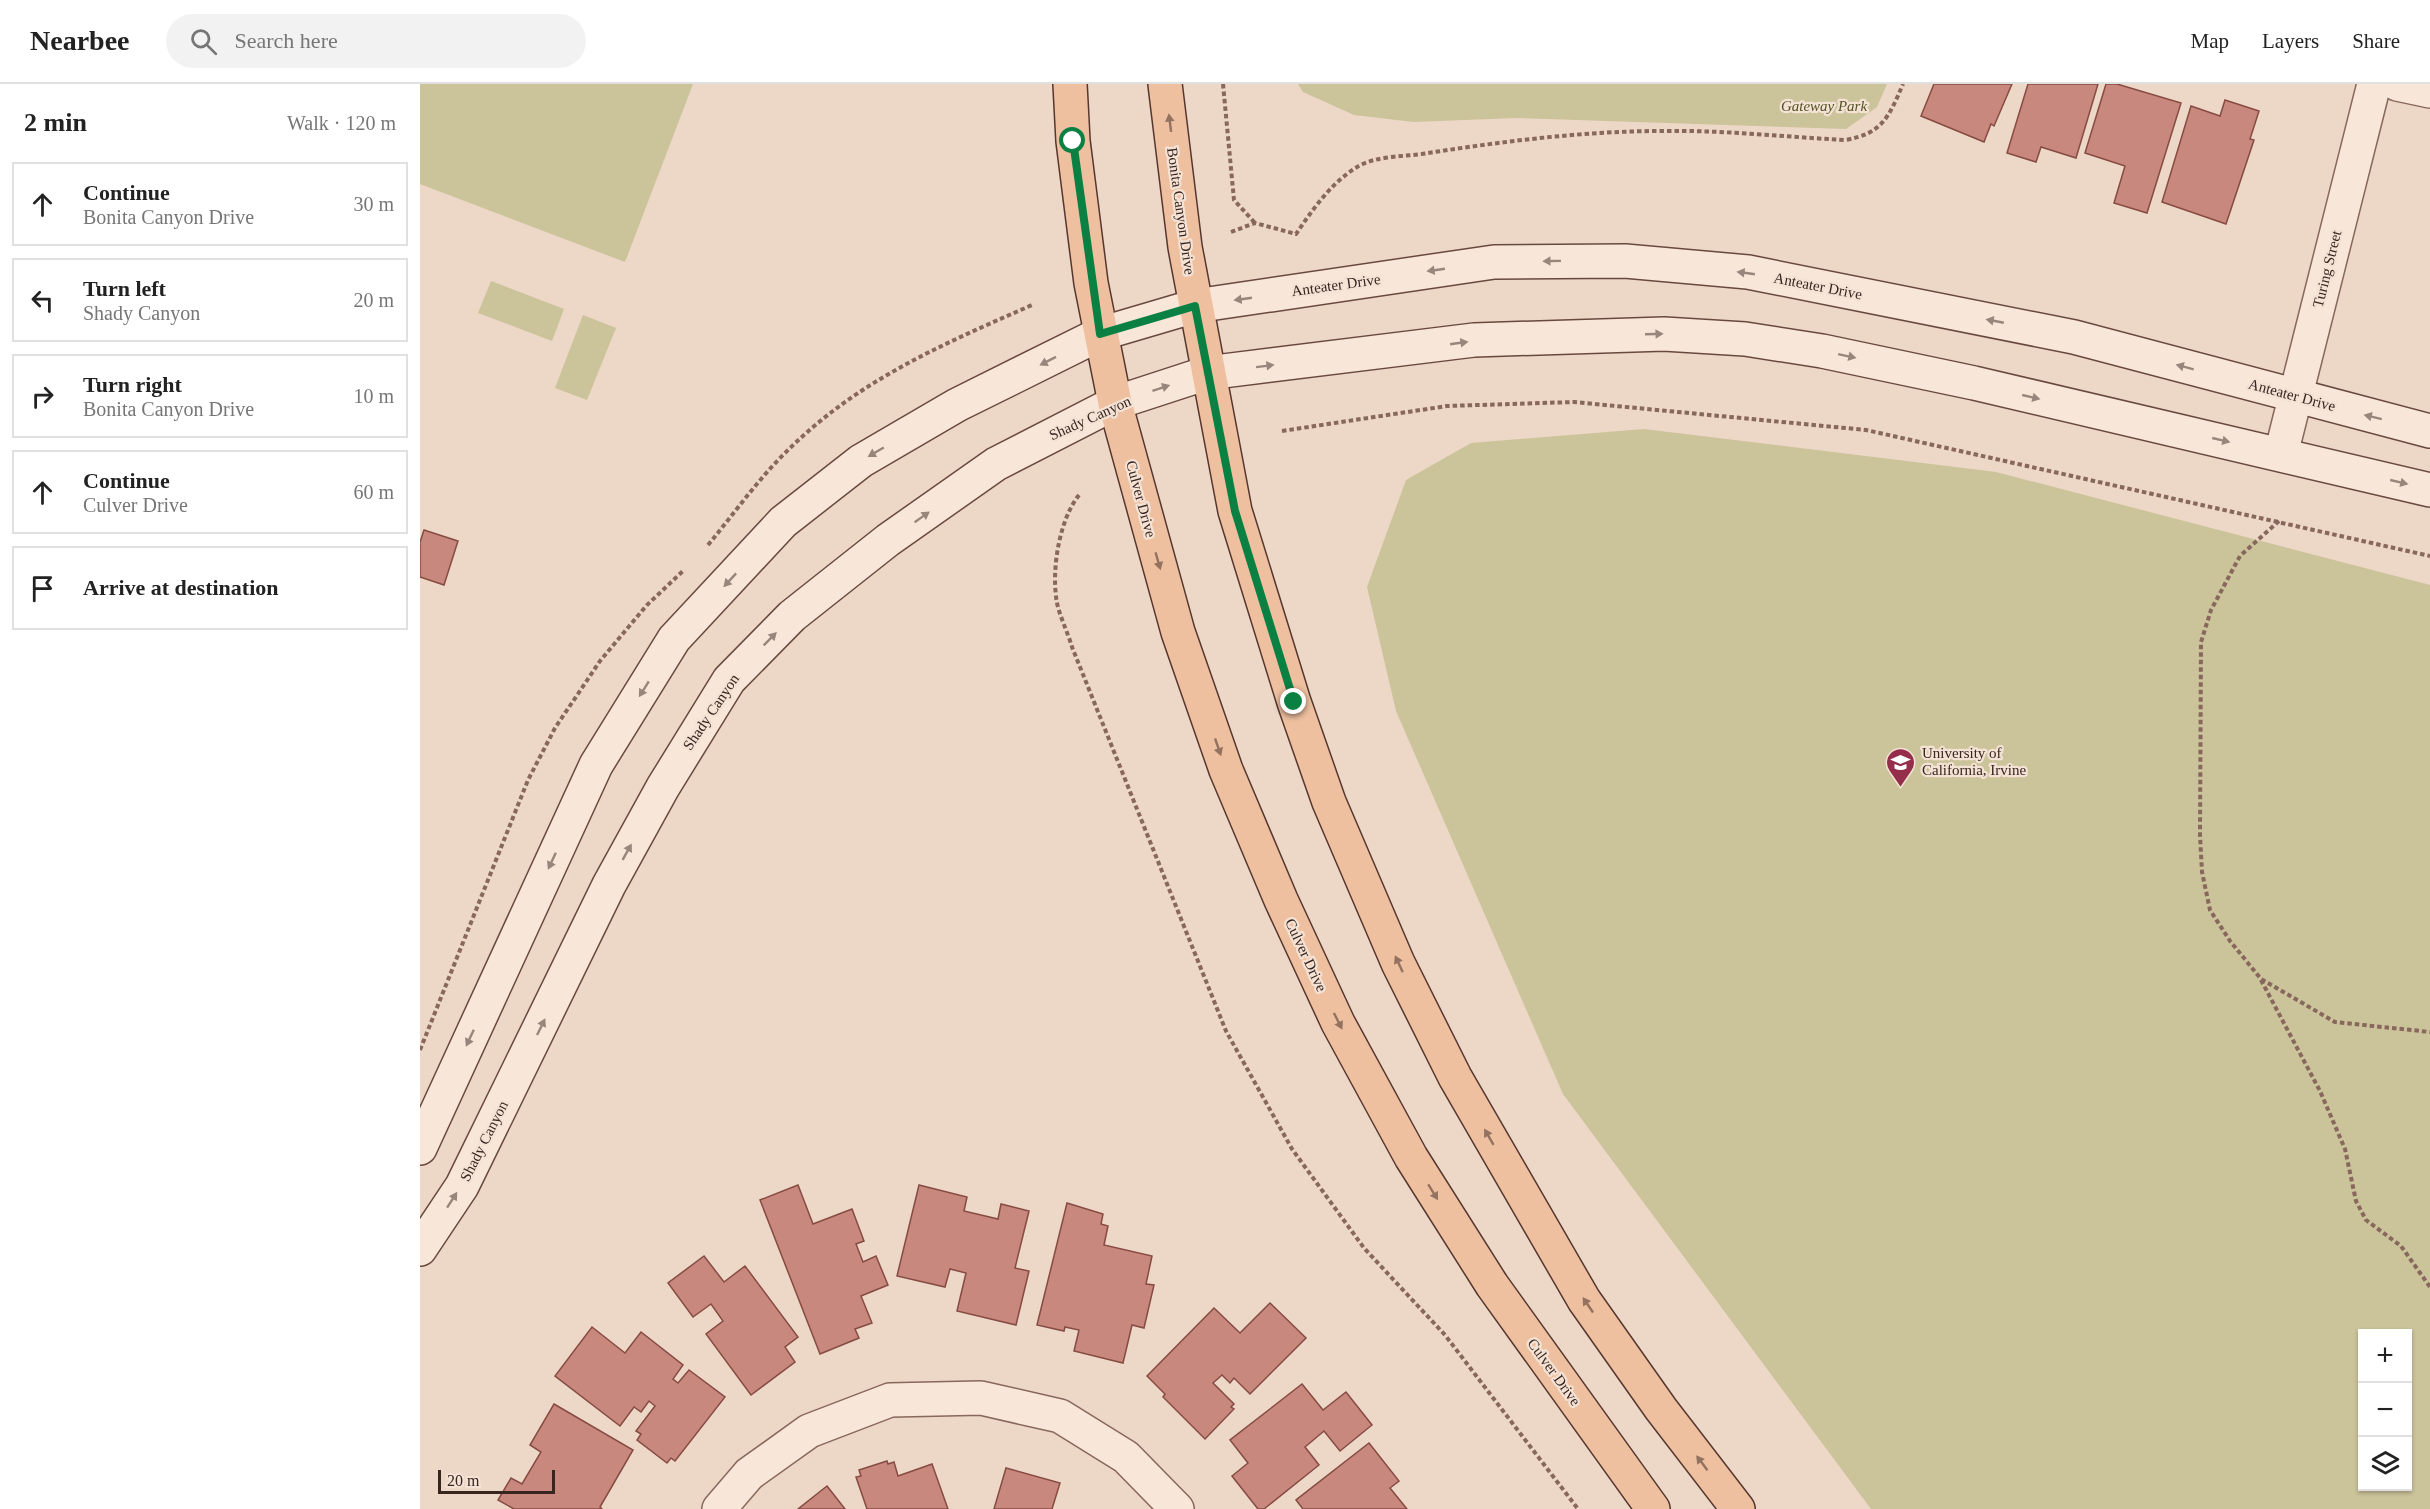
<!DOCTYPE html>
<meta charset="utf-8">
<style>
body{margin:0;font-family:Georgia,serif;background:#f2f2f2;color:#222}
.controls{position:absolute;right:18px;bottom:18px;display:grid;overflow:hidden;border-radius:0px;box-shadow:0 2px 4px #0004}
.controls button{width:54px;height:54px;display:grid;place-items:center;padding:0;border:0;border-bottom:2px solid #e0e0e0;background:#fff;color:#222;font:30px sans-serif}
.scale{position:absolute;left:18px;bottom:15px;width:117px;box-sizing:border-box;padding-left:6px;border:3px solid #382520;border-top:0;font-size:16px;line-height:21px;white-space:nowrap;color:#382520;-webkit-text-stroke:4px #f4e3d5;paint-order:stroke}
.stop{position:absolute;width:18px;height:18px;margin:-14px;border:4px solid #0b8043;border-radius:50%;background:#fff}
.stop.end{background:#0b8043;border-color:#fff;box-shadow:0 2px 6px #0008}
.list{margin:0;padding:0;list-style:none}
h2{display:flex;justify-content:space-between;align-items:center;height:78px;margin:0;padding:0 24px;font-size:26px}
h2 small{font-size:20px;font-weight:400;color:#767676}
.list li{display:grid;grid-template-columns:39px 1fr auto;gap:18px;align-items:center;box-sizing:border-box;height:84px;margin:0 12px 12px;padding:0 12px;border:2px solid #e0e0e0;border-radius:0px}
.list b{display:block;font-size:22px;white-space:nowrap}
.list p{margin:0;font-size:20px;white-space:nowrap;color:#767676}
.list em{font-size:20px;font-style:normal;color:#767676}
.icon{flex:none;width:33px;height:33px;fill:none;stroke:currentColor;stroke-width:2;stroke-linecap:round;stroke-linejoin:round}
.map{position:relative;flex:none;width:2010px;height:1425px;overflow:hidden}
header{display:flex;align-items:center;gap:36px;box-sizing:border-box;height:84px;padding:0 30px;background:#fff;border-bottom:2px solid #e0e0e0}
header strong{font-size:28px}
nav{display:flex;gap:33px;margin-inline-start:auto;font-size:21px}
.search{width:420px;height:54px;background:#f2f2f2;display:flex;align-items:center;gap:15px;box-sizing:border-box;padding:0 21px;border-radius:33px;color:#767676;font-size:22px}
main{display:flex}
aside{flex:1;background:#fff}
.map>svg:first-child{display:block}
.green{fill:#cbc39a;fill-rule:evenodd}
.building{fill:#c9887d;stroke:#864b43;stroke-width:1.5}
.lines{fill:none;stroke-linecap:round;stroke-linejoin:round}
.street-casing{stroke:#88675c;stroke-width:36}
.secondary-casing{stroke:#69493f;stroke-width:36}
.primary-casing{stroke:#563730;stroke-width:36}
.path{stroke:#88675c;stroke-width:4;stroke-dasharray:4.5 3;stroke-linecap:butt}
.street{stroke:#f8e6d9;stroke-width:33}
.secondary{stroke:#f8e6d9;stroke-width:33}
.primary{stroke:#eec0a0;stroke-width:33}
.oneway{fill:#937260}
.oneway2{fill:#98867c}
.route{stroke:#0b8043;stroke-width:8}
.labels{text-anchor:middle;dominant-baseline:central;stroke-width:4.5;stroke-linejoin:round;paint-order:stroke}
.park-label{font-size:15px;font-style:italic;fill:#545327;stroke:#f4e3d5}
.street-label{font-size:15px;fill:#382520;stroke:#f4e3d5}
.poi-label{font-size:15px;fill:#382520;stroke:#f4e3d5;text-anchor:start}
</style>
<header>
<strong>Nearbee</strong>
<div class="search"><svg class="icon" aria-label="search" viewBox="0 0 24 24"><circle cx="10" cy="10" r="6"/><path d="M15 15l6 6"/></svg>Search here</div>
<nav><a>Map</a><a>Layers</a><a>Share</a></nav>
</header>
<main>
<aside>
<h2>2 min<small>Walk · 120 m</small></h2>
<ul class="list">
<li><svg class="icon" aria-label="ahead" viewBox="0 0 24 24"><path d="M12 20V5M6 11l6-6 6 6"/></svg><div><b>Continue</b><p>Bonita Canyon Drive</p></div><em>30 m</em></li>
<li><svg class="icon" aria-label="left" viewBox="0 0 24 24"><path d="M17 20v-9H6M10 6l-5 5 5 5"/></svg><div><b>Turn left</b><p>Shady Canyon</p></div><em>20 m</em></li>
<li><svg class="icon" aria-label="right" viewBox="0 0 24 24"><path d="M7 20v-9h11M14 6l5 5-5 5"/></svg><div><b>Turn right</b><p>Bonita Canyon Drive</p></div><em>10 m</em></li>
<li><svg class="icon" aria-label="ahead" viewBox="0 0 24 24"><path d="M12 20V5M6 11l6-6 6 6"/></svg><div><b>Continue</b><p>Culver Drive</p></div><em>60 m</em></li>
<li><svg class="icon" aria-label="arrive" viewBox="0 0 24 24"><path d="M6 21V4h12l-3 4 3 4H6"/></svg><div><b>Arrive at destination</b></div></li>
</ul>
</aside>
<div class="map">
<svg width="2010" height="1425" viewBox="0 0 2010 1425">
<rect width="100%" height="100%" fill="#edd7c6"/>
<g class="green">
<polygon points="0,0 273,0 205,178 0,100"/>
<polygon points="878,0 1467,0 1457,23 1426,45 1096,34 994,38 934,31 883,8"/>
<polygon points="71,197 144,225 132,257 58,229"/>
<polygon points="163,231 196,244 167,316 135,304"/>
<path d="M1224,345l352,43 434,113v924h-559l-308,-415 -167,-383 -29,-124 39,-107 65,-37zM1942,1250h46v152h-46z"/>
</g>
<g class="building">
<polygon points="1514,0 1592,0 1574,42 1571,40 1564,58 1501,32"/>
<polygon points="1608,0 1678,0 1656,74 1621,63 1616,78 1587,69"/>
<polygon points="1686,0 1697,0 1761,19 1727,129 1694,119 1705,82 1665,69"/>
<polygon points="1805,16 1839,27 1830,55 1834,56 1806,140 1742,118 1771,22 1800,32"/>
<polygon points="4,446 38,457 24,501 0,493 0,458"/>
<polygon points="378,1101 393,1140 432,1125 444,1157 436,1160 443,1178 456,1172 468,1201 441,1212 452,1239 435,1245 439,1254 400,1270 340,1116"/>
<polygon points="499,1101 547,1113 544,1127 578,1135 581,1120 609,1127 595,1184 609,1187 596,1241 537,1227 546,1189 530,1185 525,1203 477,1192"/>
<polygon points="647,1119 683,1130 681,1140 688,1142 684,1161 732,1172 726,1200 734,1201 724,1244 712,1241 703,1279 654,1267 659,1246 645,1243 644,1247 617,1241"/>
<polygon points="284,1172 304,1198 325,1182 378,1253 365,1263 375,1278 331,1311 286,1250 303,1237 291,1220 273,1233 248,1199"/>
<polygon points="850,1219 886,1254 830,1310 814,1294 810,1299 802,1291 793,1299 814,1320 811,1323 814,1325 785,1355 743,1313 745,1310 727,1292 794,1224 820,1249"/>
<polygon points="172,1243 205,1269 221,1248 263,1281 253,1295 258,1299 269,1286 305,1313 255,1377 251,1374 247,1379 217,1356 221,1350 216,1347 235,1322 229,1317 221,1328 214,1323 200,1342 135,1292"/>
<polygon points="882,1300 903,1326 926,1308 952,1341 920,1367 904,1347 885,1363 899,1381 844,1425 838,1425 812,1392 828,1379 810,1356"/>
<polygon points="134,1320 213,1366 180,1423 182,1425 94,1425 78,1416 91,1394 102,1400 121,1368 110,1361"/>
<polygon points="949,1359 979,1397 970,1404 987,1425 883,1425 876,1416"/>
<polygon points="467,1377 468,1380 474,1378 478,1392 512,1380 528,1425 447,1425 436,1393 441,1392 439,1386"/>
<polygon points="586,1384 640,1399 632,1425 574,1425"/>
<polygon points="407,1402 425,1425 378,1425"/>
</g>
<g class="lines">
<defs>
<g id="street">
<polyline points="1977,0 2010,7"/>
<polyline points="1861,370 1954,0"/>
<polyline points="299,1425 329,1390 389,1347 470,1316 561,1314 640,1332 706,1373 757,1425"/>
</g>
<g id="secondary">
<polyline points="0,1064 176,681 254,555 363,438 441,377 537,321 680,250 775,222 1074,178 1205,177 1328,188 1654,253 2010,347"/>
<polyline points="0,1165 42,1102 189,801 243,703 309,596 372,532 468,456 576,380 695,319 787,289 1054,256 1244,250 1325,255 1402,267 1554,299 2010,406"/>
</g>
<g id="primary">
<polyline points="650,0 653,57 671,199 695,319 758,548 806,686 861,816 918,939 991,1073 1072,1201 1233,1425"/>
<polyline points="745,0 765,163 815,427 874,618 909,718 978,879 1035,993 1164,1216 1241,1325 1318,1425"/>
</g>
</defs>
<use href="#street" class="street-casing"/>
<use href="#secondary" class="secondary-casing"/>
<use href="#primary" class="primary-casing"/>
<g class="path">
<polyline points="803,0 814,116 835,139"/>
<path d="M811,148l24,-9 41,11c17,-25 35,-51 61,-67 19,-12 50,-10 71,-14 78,-12 157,-22 235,-22 61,-1 122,6 182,9 37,-6 44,-23 58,-56"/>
<polyline points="862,347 1027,322 1154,318 1446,346 2010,472"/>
<path d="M659,411c-20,25 -28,76 -22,108 3,14 11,30 15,44l154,384 66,118 72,99 81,87 133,174"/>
<polyline points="1859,437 1820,472 1791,526 1781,558 1780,751 1782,788 1790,826 1810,857 1841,895 1915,938 2010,948"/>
<path d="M288,461c25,-30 48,-63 76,-91 72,-73 155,-108 248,-149"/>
<polyline points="1841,896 1900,1007 1925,1065 1936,1117 1946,1136 1981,1162 2010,1203"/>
<polyline points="0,966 108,696 135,644 180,577 227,521 264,486"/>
</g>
<use href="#street" class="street"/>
<use href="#secondary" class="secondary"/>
<use href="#primary" class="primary"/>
</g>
<defs><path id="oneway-solid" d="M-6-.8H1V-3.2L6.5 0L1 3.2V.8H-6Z" transform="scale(1.5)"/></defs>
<g class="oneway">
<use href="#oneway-solid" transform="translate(750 39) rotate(-97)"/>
<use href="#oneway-solid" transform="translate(738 477) rotate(74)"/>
<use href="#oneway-solid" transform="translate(798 663) rotate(71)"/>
<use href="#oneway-solid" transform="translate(979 880) rotate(-115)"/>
<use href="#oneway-solid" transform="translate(918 937) rotate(63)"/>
<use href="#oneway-solid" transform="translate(1069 1053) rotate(-120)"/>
<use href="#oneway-solid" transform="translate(1013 1108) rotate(58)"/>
<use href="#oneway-solid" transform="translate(1168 1221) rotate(-124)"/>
<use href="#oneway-solid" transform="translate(1282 1379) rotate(-127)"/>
</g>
<g class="oneway2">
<use href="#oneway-solid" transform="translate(1132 177) rotate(179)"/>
<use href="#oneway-solid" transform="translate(1016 186) rotate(172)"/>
<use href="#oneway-solid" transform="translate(1326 189) rotate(-172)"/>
<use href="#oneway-solid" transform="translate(823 215) rotate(172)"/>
<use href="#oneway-solid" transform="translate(1575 237) rotate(-169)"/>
<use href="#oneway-solid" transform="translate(1234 250) rotate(-2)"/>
<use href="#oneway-solid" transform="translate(1039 259) rotate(-8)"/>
<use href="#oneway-solid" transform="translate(1427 272) rotate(12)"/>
<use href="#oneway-solid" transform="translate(628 277) rotate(153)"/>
<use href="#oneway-solid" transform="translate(845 282) rotate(-7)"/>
<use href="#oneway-solid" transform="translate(1765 283) rotate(-165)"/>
<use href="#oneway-solid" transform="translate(741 304) rotate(-18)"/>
<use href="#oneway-solid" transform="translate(1611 313) rotate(13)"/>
<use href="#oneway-solid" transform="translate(1953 333) rotate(-166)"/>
<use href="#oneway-solid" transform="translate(1801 356) rotate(13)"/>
<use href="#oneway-solid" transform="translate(456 368) rotate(150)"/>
<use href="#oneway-solid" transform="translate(1979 398) rotate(13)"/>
<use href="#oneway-solid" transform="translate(502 433) rotate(-35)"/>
<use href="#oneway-solid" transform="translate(310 496) rotate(133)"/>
<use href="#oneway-solid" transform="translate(350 555) rotate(-45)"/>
<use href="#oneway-solid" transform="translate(224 605) rotate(122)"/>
<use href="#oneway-solid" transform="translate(207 768) rotate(-61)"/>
<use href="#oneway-solid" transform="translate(132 777) rotate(115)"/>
<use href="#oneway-solid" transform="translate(121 943) rotate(-64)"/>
<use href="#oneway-solid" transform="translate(50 954) rotate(115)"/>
<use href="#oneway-solid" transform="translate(32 1116) rotate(-57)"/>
</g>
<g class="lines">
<polyline class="route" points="653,57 680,250 775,222 815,427 874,618"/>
</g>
<defs>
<symbol id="university-pin" viewBox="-11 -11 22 30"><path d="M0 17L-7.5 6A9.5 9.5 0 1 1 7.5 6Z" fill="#942e4b" stroke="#f4e3d5"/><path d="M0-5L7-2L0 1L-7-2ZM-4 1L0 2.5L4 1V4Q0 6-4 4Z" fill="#fff"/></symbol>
</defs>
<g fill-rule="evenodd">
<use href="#university-pin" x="1464" y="662" width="33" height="45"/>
</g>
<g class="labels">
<g class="park-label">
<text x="1404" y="22">Gateway Park</text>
</g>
<g class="street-label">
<text transform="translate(761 127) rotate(82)">Bonita Canyon Drive</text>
<text transform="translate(1907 185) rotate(-76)">Turing Street</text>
<text transform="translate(916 201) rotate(-8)">Anteater Drive</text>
<text transform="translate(1398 202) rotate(11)">Anteater Drive</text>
<text transform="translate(1872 311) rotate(15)">Anteater Drive</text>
<text transform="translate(670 334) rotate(-24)">Shady Canyon</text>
<text transform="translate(721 415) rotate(75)">Culver Drive</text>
<text transform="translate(291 628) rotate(-56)">Shady Canyon</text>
<text transform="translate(886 871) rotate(65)">Culver Drive</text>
<text transform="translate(64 1057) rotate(-63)">Shady Canyon</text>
<text transform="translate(1134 1288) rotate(54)">Culver Drive</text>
</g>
<g class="poi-label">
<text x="1502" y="669">University of<tspan x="1502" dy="17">California, Irvine</tspan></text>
</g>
</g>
</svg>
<div class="controls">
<button>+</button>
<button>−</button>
<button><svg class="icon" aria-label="layers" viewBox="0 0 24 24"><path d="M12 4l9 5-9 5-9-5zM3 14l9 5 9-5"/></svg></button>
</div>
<div class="scale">20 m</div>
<div class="stop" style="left:653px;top:57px"></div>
<div class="stop end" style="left:874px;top:618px"></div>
</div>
</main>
